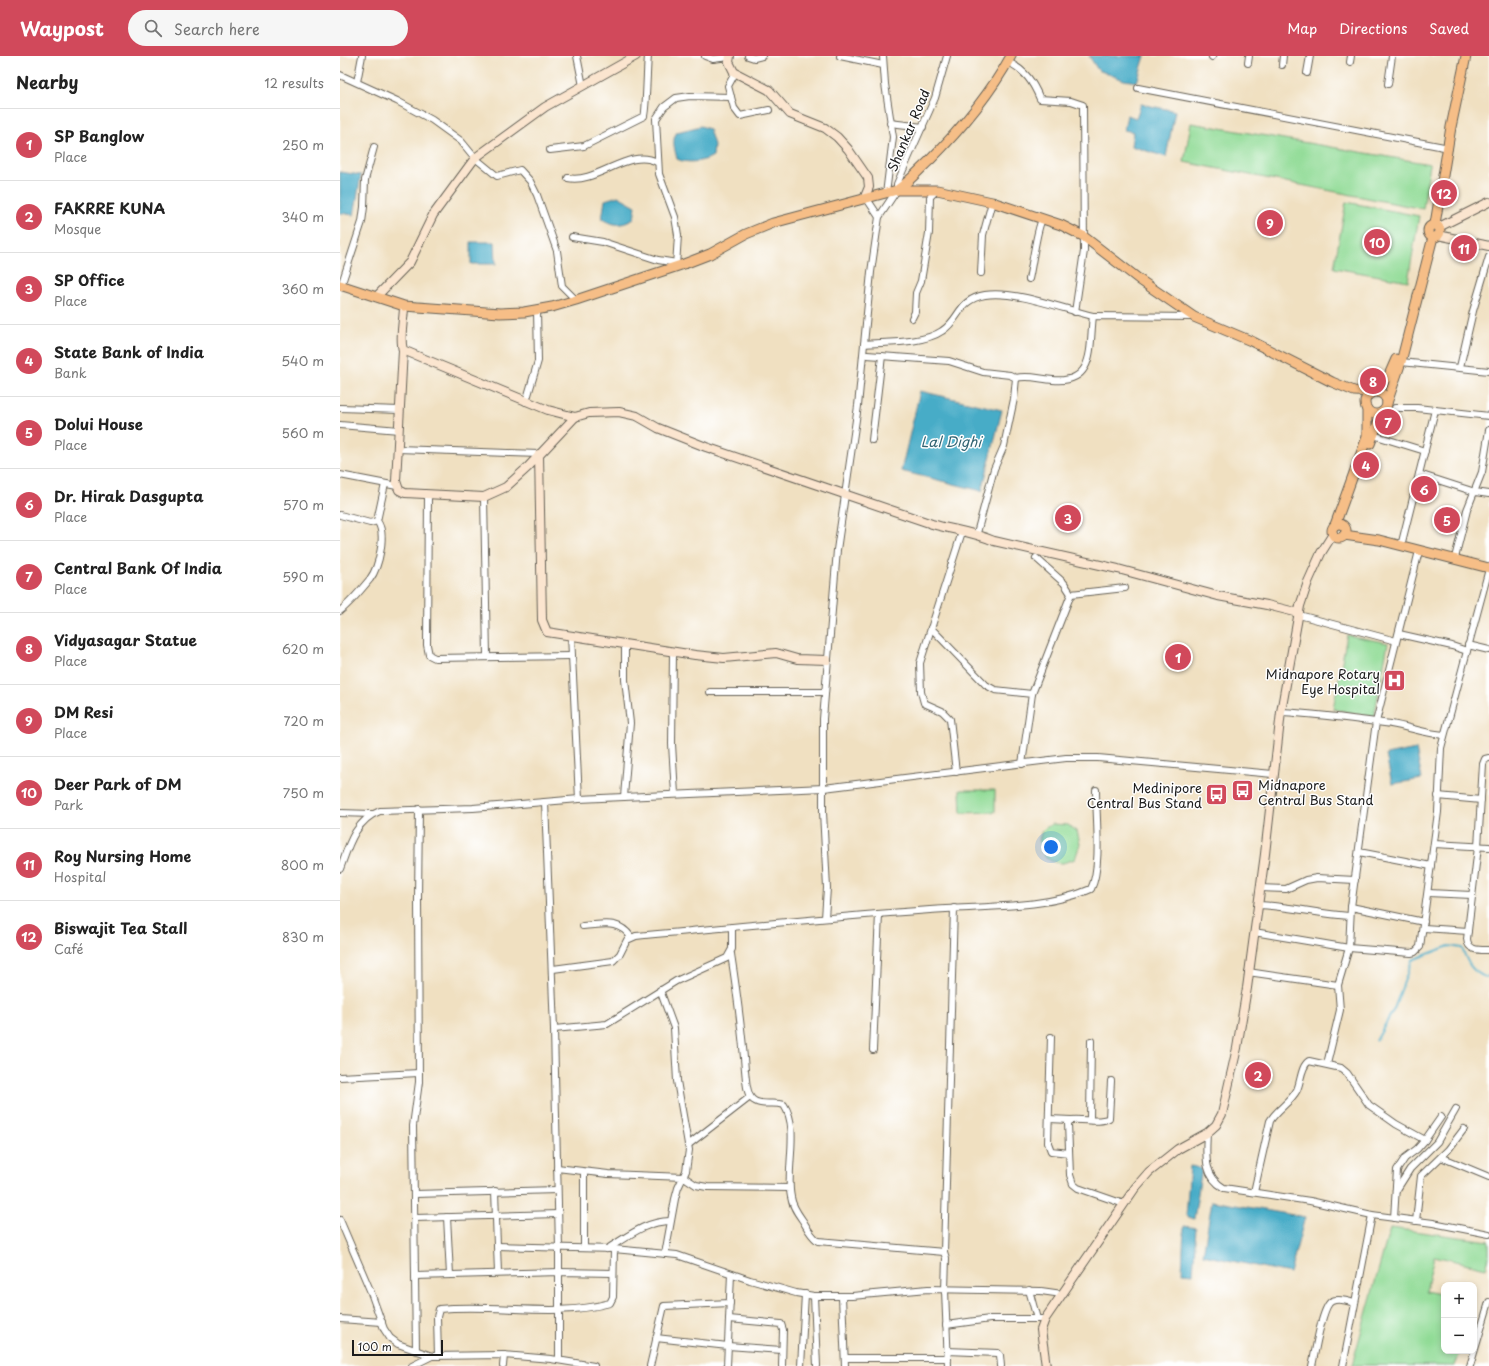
<!DOCTYPE html>
<meta charset="utf-8">
<style>
body{margin:0;font-family:"Playpen Sans",sans-serif;background:#f6f6f6;color:#222}
.controls{position:absolute;right:12px;bottom:12px;display:grid;overflow:hidden;border-radius:8px;box-shadow:0 2px 6px #0003}
.controls button{width:36px;height:36px;display:grid;place-items:center;padding:0;border:0;border-bottom:1px solid #e0e0e0;background:#fff;color:#222;font:20px sans-serif}
.scale{position:absolute;left:12px;bottom:10px;width:91px;box-sizing:border-box;padding-left:4px;border:2px solid #1c1c1c;border-top:0;font-size:11px;line-height:14px;white-space:nowrap;color:#1c1c1c;-webkit-text-stroke:3px #fff;paint-order:stroke}
.you{position:absolute;left:711px;top:791px;width:14px;height:14px;margin:-10px;border:3px solid #fff;border-radius:50%;background:#1a73e8;box-shadow:0 0 0 6px #1a73e833}
.badge{display:grid;place-items:center;width:26px;height:26px;border-radius:50%;background:#d1495b;color:#fff;font-size:13px;font-weight:700}
.pin{position:absolute;translate:-50% -50%;border:2px solid #fff;box-shadow:0 1px 4px #0006}
.list{margin:0;padding:0;list-style:none}
h2{display:flex;justify-content:space-between;align-items:center;height:52px;margin:0;padding:0 16px;font-size:17px}
h2 small{font-size:13px;font-weight:400;color:#767676}
.list li{display:grid;grid-template-columns:26px 1fr auto;gap:12px;align-items:center;box-sizing:border-box;height:72px;padding:0 16px;border-top:1px solid #e0e0e0}
.list b{display:block;font-size:15px;white-space:nowrap}
.list p{margin:0;font-size:13px;white-space:nowrap;color:#767676}
.list em{font-size:13px;font-style:normal;color:#767676}
.icon{flex:none;width:22px;height:22px;fill:none;stroke:currentColor;stroke-width:2;stroke-linecap:round;stroke-linejoin:round}
.map{position:relative;flex:none;width:1149px;height:1310px;overflow:hidden}
header{display:flex;align-items:center;gap:24px;box-sizing:border-box;height:56px;padding:0 20px;background:#d1495b;color:#fff}
header strong{font-size:19px}
nav{display:flex;gap:22px;margin-inline-start:auto;font-size:14px}
.search{width:280px;height:36px;background:#f6f6f6;display:flex;align-items:center;gap:10px;box-sizing:border-box;padding:0 14px;border-radius:22px;color:#767676;font-size:15px}
main{display:flex}
aside{flex:1;background:#fff}
.map>svg:first-child{display:block}
.green{fill:#91db96;stroke:#567c59}
.water{fill:#47acc7;stroke:#326472}
.lines{fill:none;stroke-linecap:round;stroke-linejoin:round}
.stream{stroke:#47acc7;stroke-width:2}
.street-casing{stroke:#666156;stroke-width:8}
.secondary-casing{stroke:#666156;stroke-width:10}
.primary-casing{stroke:#666156;stroke-width:11}
.street{stroke:#fff;stroke-width:6}
.secondary{stroke:#fbe5cf;stroke-width:8}
.primary{stroke:#f6be87;stroke-width:9}
.labels{text-anchor:middle;dominant-baseline:central;stroke-width:3;stroke-linejoin:round;paint-order:stroke}
.street-label{font-size:13px;fill:#1c1c1c;stroke:#fff}
.poi-label{font-size:13px;fill:#1c1c1c;stroke:#fff;text-anchor:end}
.water-label{font-size:14px;font-style:italic;fill:#326472;stroke:#fff}
</style>
<header>
<strong>Waypost</strong>
<div class="search"><svg class="icon" aria-label="search" viewBox="0 0 24 24"><circle cx="10" cy="10" r="6"/><path d="M15 15l6 6"/></svg>Search here</div>
<nav><a>Map</a><a>Directions</a><a>Saved</a></nav>
</header>
<main>
<aside>
<h2>Nearby<small>12 results</small></h2>
<ul class="list">
<li><span class="badge">1</span><div><b>SP Banglow</b><p>Place</p></div><em>250 m</em></li>
<li><span class="badge">2</span><div><b>FAKRRE KUNA</b><p>Mosque</p></div><em>340 m</em></li>
<li><span class="badge">3</span><div><b>SP Office</b><p>Place</p></div><em>360 m</em></li>
<li><span class="badge">4</span><div><b>State Bank of India</b><p>Bank</p></div><em>540 m</em></li>
<li><span class="badge">5</span><div><b>Dolui House</b><p>Place</p></div><em>560 m</em></li>
<li><span class="badge">6</span><div><b>Dr. Hirak Dasgupta</b><p>Place</p></div><em>570 m</em></li>
<li><span class="badge">7</span><div><b>Central Bank Of India</b><p>Place</p></div><em>590 m</em></li>
<li><span class="badge">8</span><div><b>Vidyasagar Statue</b><p>Place</p></div><em>620 m</em></li>
<li><span class="badge">9</span><div><b>DM Resi</b><p>Place</p></div><em>720 m</em></li>
<li><span class="badge">10</span><div><b>Deer Park of DM</b><p>Park</p></div><em>750 m</em></li>
<li><span class="badge">11</span><div><b>Roy Nursing Home</b><p>Hospital</p></div><em>800 m</em></li>
<li><span class="badge">12</span><div><b>Biswajit Tea Stall</b><p>Café</p></div><em>830 m</em></li>
</ul>
</aside>
<div class="map">
<svg width="1149" height="1310" viewBox="0 0 1149 1310">
<rect width="100%" height="100%" fill="#fff"/>
<filter id="ink" filterUnits="userSpaceOnUse"><feTurbulence type="fractalNoise" baseFrequency=".025" numOctaves="2"/><feDisplacementMap in="SourceGraphic" scale="8" xChannelSelector="R" yChannelSelector="G"/><feConvolveMatrix kernelMatrix="1 2 1 2 8 2 1 2 1" color-interpolation-filters="sRGB"/></filter>
<filter id="wash" filterUnits="userSpaceOnUse"><feTurbulence type="fractalNoise" baseFrequency=".012" numOctaves="4" result="noise"/><feDisplacementMap in="SourceGraphic" scale="16" xChannelSelector="R" yChannelSelector="G"/><feGaussianBlur stdDeviation="0.9" result="paint"/><feColorMatrix in="noise" values="0 0 0 0 0 0 0 0 0 0 0 0 0 0 0 0 0 1.4 0 .05"/><feComposite in="paint" operator="in"/></filter>
<g filter="url(#wash)">
<rect width="100%" height="100%" fill="#f0e0c1"/>
<g class="green">
<polygon points="851,67 1090,108 1083,153 844,106"/>
<polygon points="1006,146 1079,160 1068,225 994,212"/>
<polygon points="1007,579 1048,587 1034,661 993,653"/>
<polygon points="620,734 655,734 655,756 621,757"/>
<path d="M712,768l16,1 9,6 3,13 -5,15c-4,1 -8,3 -12,4 -18,1 -29,-16 -21,-32 2,-3 7,-5 10,-7z"/>
<polygon points="1050,1172 1149,1185 1149,1201 1146,1212 1094,1200 1086,1235 1104,1239 1104,1295 1120,1295 1115,1310 1012,1309"/>
</g>
<g class="water">
<polygon points="749,0 805,0 797,26 784,24 758,14"/>
<polygon points="801,48 835,55 826,101 791,90 793,76 784,74 787,59 796,62"/>
<path d="M361,70l8,3 5,16 -1,11c-9,6 -27,8 -36,3 -2,-9 -6,-19 0,-27z"/>
<polygon points="0,116 21,119 14,159 0,157"/>
<path d="M278,140l18,10 -2,13c-12,7 -20,7 -32,0l3,-19z"/>
<polygon points="131,186 155,186 156,208 131,208"/>
<polygon points="580,335 662,354 642,435 561,415"/>
<polygon points="1076,693 1082,723 1052,728 1046,699"/>
<polygon points="850,1110 862,1112 854,1163 846,1160"/>
<polygon points="872,1145 965,1161 950,1217 863,1199"/>
<polygon points="844,1170 856,1172 853,1218 842,1217"/>
</g>
<g class="lines">
<path class="stream" d="M1036,985l18,-32 18,-49 37,-14 13,2c6,16 9,23 25,30l2,-3"/>
</g>
</g>
<g filter="url(#ink)">
<g class="lines">
<defs>
<g id="street">
<polyline points="237,0 243,30"/>
<polyline points="365,0 373,3 389,1"/>
<polyline points="408,0 414,2 422,0"/>
<polyline points="500,0 543,9"/>
<polyline points="543,0 545,28 553,81 546,138"/>
<polyline points="872,1 873,0"/>
<path d="M668,6c17,8 25,20 32,37l31,2 12,4 1,146 -9,61"/>
<polyline points="1010,6 1011,0"/>
<polyline points="908,7 909,0"/>
<polyline points="942,9 943,0"/>
<polyline points="394,16 393,21 388,30 394,52 400,60 429,54"/>
<polyline points="967,17 970,0"/>
<polyline points="0,19 57,45 92,64 121,85 135,102 157,120 180,114 190,125 197,139 217,195 222,230 236,244"/>
<polyline points="17,26 22,0"/>
<polyline points="1048,28 1052,0"/>
<polyline points="798,32 1109,92"/>
<polyline points="550,67 583,71"/>
<path d="M210,94l34,-4 60,-30c2,-3 3,-51 4,-60"/>
<path d="M228,122c29,6 61,-31 89,-16"/>
<polyline points="527,143 539,161"/>
<polyline points="232,181 263,186 318,204 337,207"/>
<polyline points="336,210 338,179 335,161 319,118 316,63 324,51 336,42 350,40 391,41"/>
<polyline points="641,217 643,179 652,146"/>
<path d="M689,223c3,-12 8,-52 13,-59"/>
<polyline points="1,230 22,166 24,151 25,124 34,91"/>
<polyline points="572,262 575,256 576,237 581,225 589,177 590,141 597,134"/>
<path d="M524,288c22,-2 59,0 78,-13 19,-12 15,-31 43,-36 29,-5 78,14 108,21"/>
<polyline points="527,299 609,305 643,316 670,319 676,322 674,343 664,390 654,413 637,477"/>
<polyline points="1061,306 1149,315"/>
<polyline points="1120,311 1133,255 1149,201"/>
<path d="M676,322c12,-3 24,1 37,2 43,4 36,-34 40,-64l101,1"/>
<polyline points="186,346 198,305 197,254"/>
<polyline points="0,352 60,354"/>
<polyline points="1055,352 1077,352 1149,360"/>
<polyline points="0,369 59,374"/>
<polyline points="1033,379 1085,395"/>
<polyline points="532,384 542,300"/>
<polyline points="58,393 199,398"/>
<polyline points="1079,418 1135,436 1149,438"/>
<polyline points="0,419 57,430"/>
<polyline points="88,439 87,589 89,599 95,602 232,600"/>
<polyline points="144,441 147,600"/>
<polyline points="0,459 30,467 37,465 45,428"/>
<polyline points="1061,490 1095,354"/>
<polyline points="1115,502 1127,454 1142,416 1149,374"/>
<polyline points="731,538 785,532"/>
<path d="M0,555c11,-9 21,-21 30,-32 9,-12 17,-46 7,-58"/>
<polyline points="959,559 1056,585"/>
<polyline points="591,572 646,629 655,634 692,638 682,708"/>
<polyline points="1059,578 1112,590 1127,595"/>
<polyline points="231,579 239,743"/>
<polyline points="1128,589 1149,594"/>
<polyline points="333,596 332,688 335,738"/>
<polyline points="370,636 485,636"/>
<polyline points="692,638 731,538 724,527 696,502"/>
<path d="M941,656c37,2 73,7 110,12 18,3 35,10 53,11"/>
<path d="M1149,702l-4,1 -2,5 -5,83 -11,92c1,12 12,11 22,11"/>
<polyline points="616,716 610,663 602,655 584,647 581,636 580,607 621,479 621,476"/>
<polyline points="1098,740 1141,744"/>
<polyline points="284,741 290,667 285,624 285,589"/>
<polyline points="205,746 214,973 219,1192 219,1304"/>
<polyline points="0,757 32,758"/>
<polyline points="1094,788 1149,791"/>
<polyline points="1019,796 1091,810"/>
<path d="M0,813c8,-22 15,-49 40,-58l93,-3 106,-9 245,-11 242,-30h32l175,16"/>
<polyline points="921,832 946,833 966,824 977,822 1015,824"/>
<polyline points="1088,837 1132,839"/>
<path d="M918,849c31,1 61,9 91,11"/>
<polyline points="1011,851 1084,866"/>
<polyline points="485,862 487,832 483,756 483,663 497,494 518,350 531,216 539,161 557,134 557,128 563,114 595,42 607,0"/>
<path d="M243,870c20,-1 35,-7 48,11"/>
<polyline points="1084,872 1128,875"/>
<polyline points="914,876 1009,892 1071,897 1075,896 1080,891 1098,756 1101,692 1149,513"/>
<path d="M391,898c6,39 11,77 14,116 1,8 1,23 7,29 8,8 23,2 32,6 16,24 1,65 7,92 1,9 7,17 12,24 4,7 8,15 15,20l126,11 2,6 -1,32 3,76"/>
<path d="M213,913l60,-8 7,-7 7,-14 9,-4c98,-9 196,-19 294,-26 50,-4 116,-1 161,-21 11,-22 5,-72 5,-99"/>
<polyline points="908,916 998,929"/>
<polyline points="320,934 334,972 337,1025 349,1094 346,1115 338,1132 335,1143 325,1198"/>
<polyline points="214,973 267,968 336,925 387,902 392,893 392,871"/>
<polyline points="711,981 708,1087 711,1095 729,1097"/>
<polyline points="533,994 539,858"/>
<polyline points="987,1008 1000,954 998,929 1009,892 1011,851 1036,666 1079,495"/>
<polyline points="0,1021 79,1017"/>
<path d="M771,1025l-2,37c-10,6 -27,0 -38,2l-3,3 2,52 3,9 5,4 46,16"/>
<polyline points="709,1063 731,1064"/>
<polyline points="750,1063 751,985"/>
<path d="M867,1077c-1,22 -4,43 17,55l86,13 62,14 61,8 56,11"/>
<polyline points="348,1089 410,1041"/>
<polyline points="1101,1101 1149,1121"/>
<polyline points="217,1112 268,1118 344,1121 356,1129 367,1131 449,1132"/>
<polyline points="155,1135 158,1217"/>
<polyline points="1056,1135 1070,1113 1097,1086 1116,1053"/>
<path d="M914,1136l16,-71c7,-12 20,-18 27,-31 4,-9 4,-24 12,-29l32,7 6,5 22,32 27,19 29,16"/>
<polyline points="75,1138 217,1134"/>
<polyline points="107,1161 110,1219"/>
<polyline points="75,1162 218,1158"/>
<polyline points="1054,1162 1057,1114 1065,1102 1077,1093 1085,1084 1101,1061"/>
<polyline points="0,1164 30,1234 44,1273 50,1282 58,1288 92,1300 164,1299 211,1303 254,1310"/>
<polyline points="1076,1165 1081,1120 1108,1094 1124,1073"/>
<polyline points="157,1190 274,1193 337,1199 410,1224 456,1237 474,1240 512,1240 588,1233 701,1235 722,1238"/>
<polyline points="244,1192 244,1116"/>
<path d="M267,1193c20,-12 39,-28 63,-28"/>
<polyline points="604,1196 614,852"/>
<polyline points="75,1220 220,1216 273,1217"/>
<polyline points="689,1234 697,1263"/>
<polyline points="474,1240 477,1310"/>
<polyline points="502,1241 505,1310"/>
<polyline points="0,1263 42,1266"/>
<polyline points="389,1263 441,1268 443,1274 442,1310"/>
<polyline points="606,1269 650,1263 705,1263"/>
<polyline points="316,1282 388,1290 442,1294"/>
<polyline points="76,1295 73,1070 79,1026 78,843 79,753"/>
<polyline points="607,1295 658,1297 660,1299 661,1310"/>
<path d="M98,1300l-1,-39 2,-8c56,-6 116,9 171,-6l3,-6 1,-48"/>
<polyline points="505,1302 608,1302"/>
<polyline points="72,1310 92,1300"/>
<polyline points="163,1310 164,1299"/>
<polyline points="310,1310 324,1250 390,1247"/>
<polyline points="387,1310 391,1218"/>
<polyline points="461,1310 465,1238"/>
<path d="M972,1310c3,-12 10,-61 20,-65 7,-3 16,0 22,2"/>
<polyline points="1003,1310 1032,1159"/>
<polyline points="1130,1310 1149,1246"/>
</g>
<g id="secondary">
<polyline points="390,0 389,6 394,16 429,34 450,58 485,72 497,81 508,93 528,122 529,131 524,143"/>
<polyline points="1099,171 1149,146"/>
<polyline points="1098,179 1149,190"/>
<polyline points="36,241 70,206 93,159 135,102 205,51 296,0"/>
<path d="M64,250c0,14 -5,31 -1,44l145,60 27,7 14,-4 30,-1 18,4 21,12 48,19 226,77c21,6 42,8 62,17l124,28 100,27 49,9 32,8"/>
<polyline points="63,294 56,425 59,434 65,437 144,441 166,431 188,411 235,361"/>
<polyline points="199,398 202,564 207,576 355,599 384,602 436,597 457,603 487,604"/>
<polyline points="706,1310 701,1274 705,1263 795,1132 809,1116 838,1093 867,1077 876,1069 882,1058 897,992 907,932 925,798 941,656 960,550 968,526 981,497 993,478"/>
</g>
<g id="primary">
<path d="M557,134c12,-8 21,-19 32,-29 32,-32 60,-65 82,-105"/>
<polyline points="1095,168 1111,71 1126,0"/>
<circle cx="1094" cy="175" r="6"/>
<polyline points="0,229 64,250 160,257 184,256 212,251 236,244 344,208 370,198 406,178 433,167 557,134 597,134 652,146 721,169 743,180 800,224 854,261 911,285 992,326 1014,335 1032,336"/>
<polyline points="1034,336 1049,319 1056,303"/>
<circle cx="1036" cy="347" r="11"/>
<polyline points="1047,347 1061,306 1093,181"/>
<polyline points="1030,388 1042,356"/>
<circle cx="999" cy="475" r="7"/>
<polyline points="995,469 1027,381 1027,353"/>
<polyline points="1004,479 1039,484 1149,512"/>
</g>
</defs>
<use href="#street" class="street-casing"/>
<use href="#secondary" class="secondary-casing"/>
<use href="#primary" class="primary-casing"/>
<use href="#street" class="street"/>
<use href="#secondary" class="secondary"/>
<use href="#primary" class="primary"/>
</g>
</g>
<defs>
<symbol id="hospital-square" viewBox="-11 -11 22 22"><rect x="-9" y="-9" width="18" height="18" rx="4" fill="#d1495b" stroke="#fff"/><path d="M-5-5h3v3.5h4V-5h3V5h-3V1.5h-4V5h-3Z" fill="#fff"/></symbol>
<symbol id="bus-square" viewBox="-11 -11 22 22"><rect x="-9" y="-9" width="18" height="18" rx="4" fill="#d1495b" stroke="#fff"/><path d="M-5-6H5V4H4V6H2V4H-2V6H-4V4H-5ZM-3.5-4V0h7V-4ZM-3.5 1.2v1.5H-2V1.2ZM2 1.2v1.5H3.5V1.2Z" fill="#fff"/></symbol>
</defs>
<g fill-rule="evenodd">
<use href="#hospital-square" x="1042" y="612" width="25" height="25"/>
<use href="#bus-square" x="890" y="722" width="25" height="25"/>
<use href="#bus-square" x="864" y="726" width="25" height="25"/>
</g>
<g class="labels">
<g class="street-label">
<text transform="translate(568 74) rotate(-67)">Shankar Road</text>
</g>
<g class="poi-label">
<text x="1040" y="617">Midnapore Rotary<tspan x="1040" dy="15">Eye Hospital</tspan></text>
<text x="918" y="728" text-anchor="start">Midnapore<tspan x="918" dy="15">Central Bus Stand</tspan></text>
<text x="862" y="731">Medinipore<tspan x="862" dy="15">Central Bus Stand</tspan></text>
</g>
<g class="water-label">
<text x="611" y="385">Lal Dighi</text>
</g>
</g>
</svg>
<div class="controls">
<button>+</button>
<button>−</button>
</div>
<div class="scale">100 m</div>
<div class="you"></div>
<div class="pin badge" style="left:838px;top:601px">1</div>
<div class="pin badge" style="left:918px;top:1019px">2</div>
<div class="pin badge" style="left:728px;top:462px">3</div>
<div class="pin badge" style="left:1026px;top:409px">4</div>
<div class="pin badge" style="left:1107px;top:464px">5</div>
<div class="pin badge" style="left:1084px;top:433px">6</div>
<div class="pin badge" style="left:1048px;top:366px">7</div>
<div class="pin badge" style="left:1033px;top:325px">8</div>
<div class="pin badge" style="left:930px;top:167px">9</div>
<div class="pin badge" style="left:1037px;top:186px">10</div>
<div class="pin badge" style="left:1124px;top:192px">11</div>
<div class="pin badge" style="left:1104px;top:137px">12</div>
</div>
</main>
